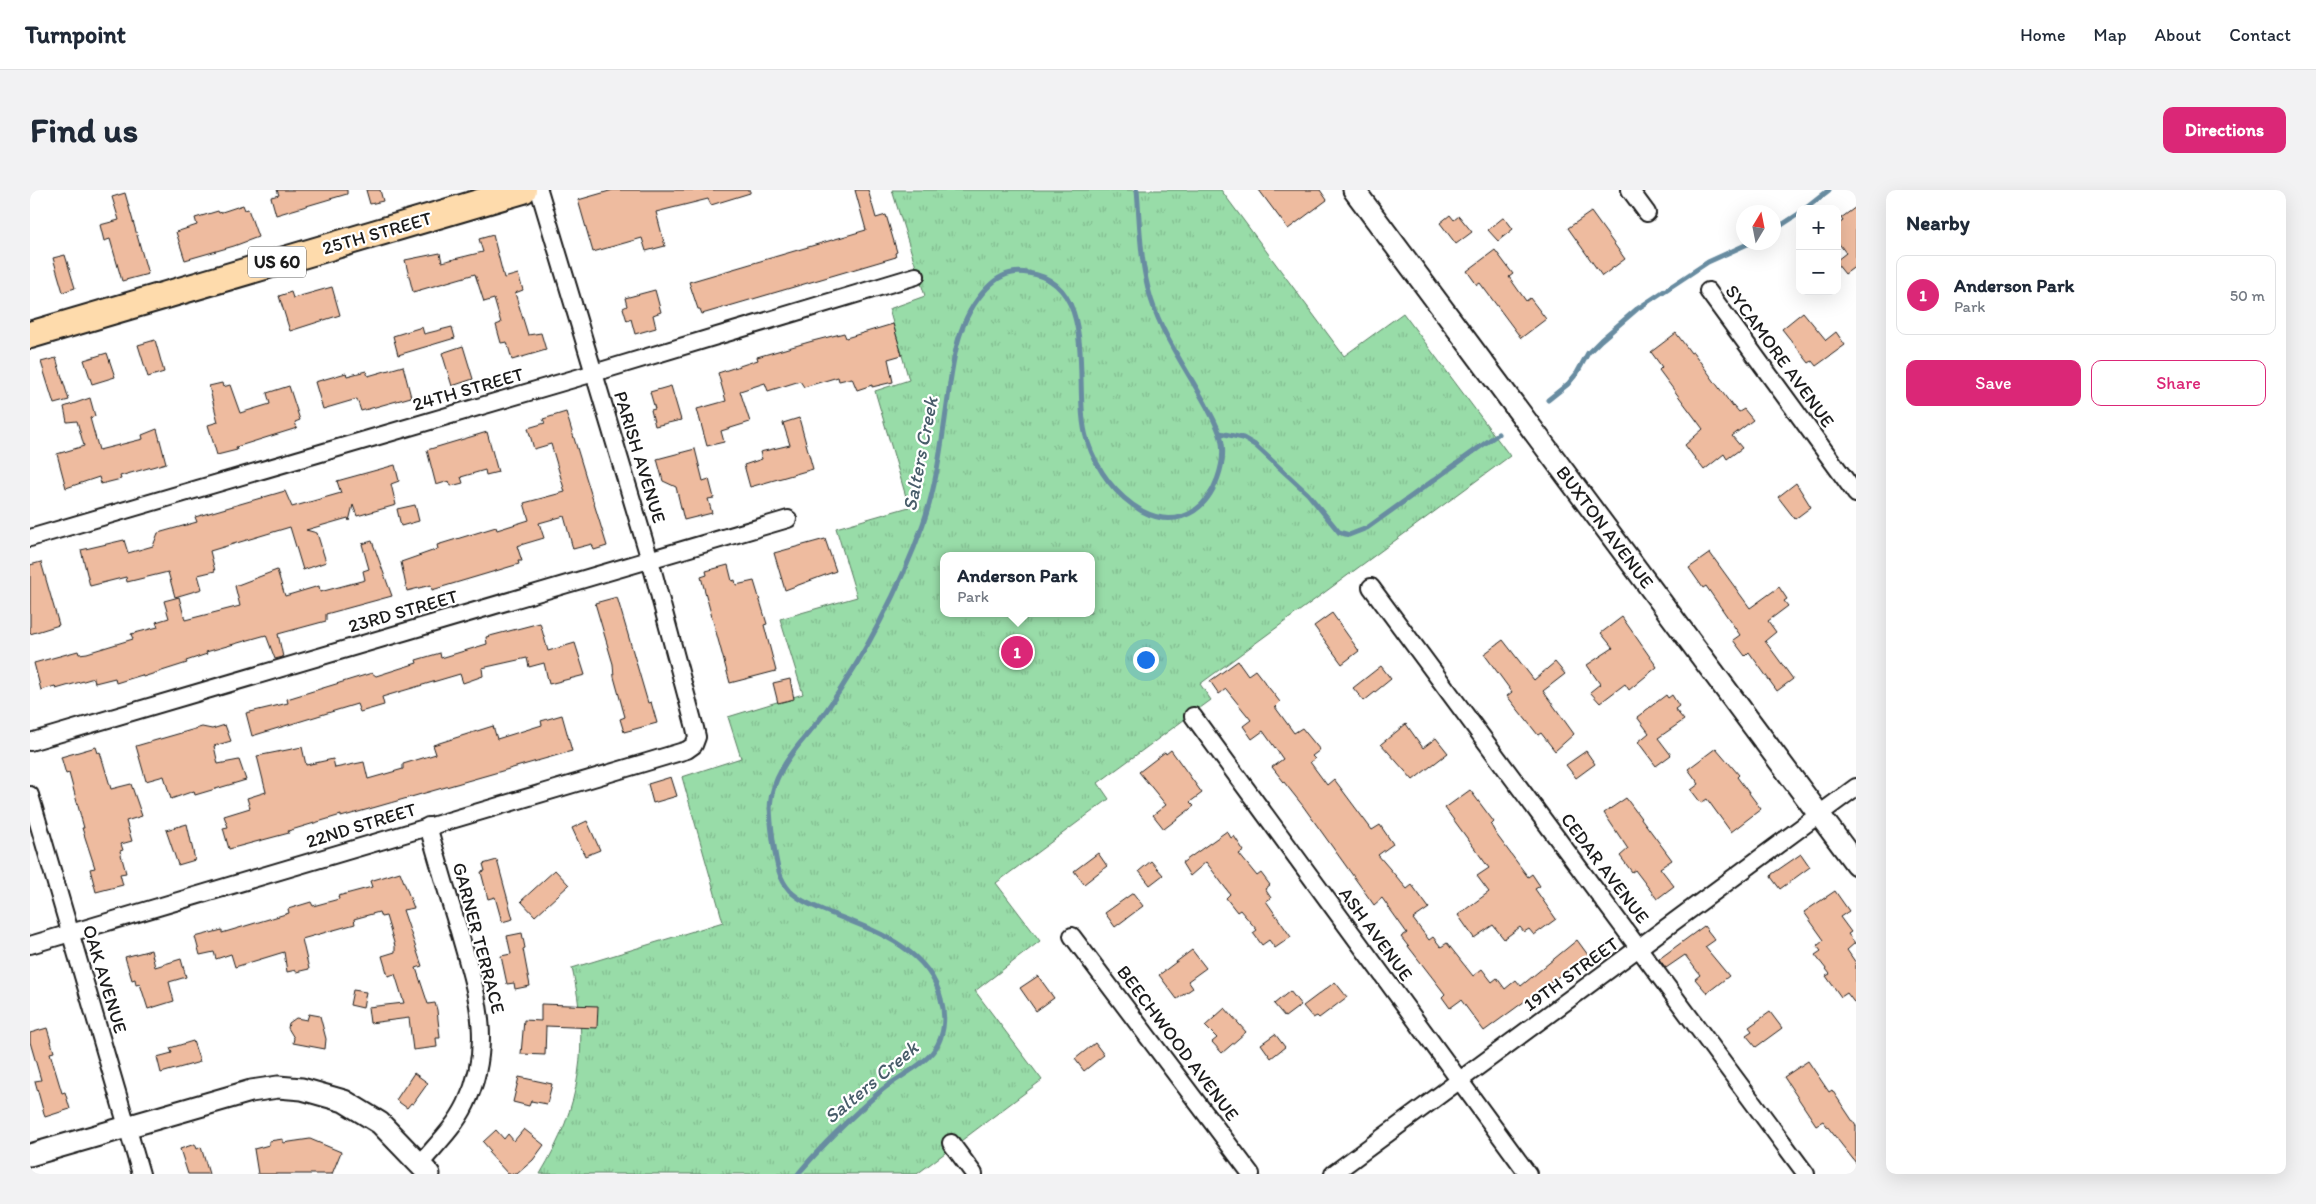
<!DOCTYPE html>
<meta charset="utf-8">
<style>
body{margin:0;font-family:Itim,sans-serif;background:#f2f2f3;color:#1f2937}
.controls{position:absolute;right:15px;top:15px;display:grid;overflow:hidden;border-radius:10px;box-shadow:0 5px 20px #0002}
.controls button{width:45px;height:45px;display:grid;place-items:center;padding:0;border:0;border-bottom:1px solid #e0e1e3;background:#fff;color:#1f2937;font:25px sans-serif}
.compass{position:absolute;left:1706px;top:15px;width:45px;height:45px;border-radius:50%;background:#fff;box-shadow:0 5px 20px #0002;rotate:10deg}
.you{position:absolute;left:1115px;top:469px;width:18px;height:18px;margin:-12px;border:4px solid #fff;border-radius:50%;background:#1a73e8;box-shadow:0 0 0 8px #1a73e833}
.badge{display:grid;place-items:center;width:32px;height:32px;border-radius:50%;background:#db2777;color:#fff;font-size:16px;font-weight:700}
.pin{position:absolute;translate:-50% -50%;border:2px solid #fff;box-shadow:0 1px 5px #0006}
.popup{position:absolute;left:910px;top:362px;width:155px;height:65px;box-sizing:border-box;display:grid;place-content:center;border-radius:10px;background:#fff;filter:drop-shadow(0 1px 4px #0005);font-size:16px;white-space:nowrap;color:#747a83}
.popup b{font-size:19px;color:#1f2937}
.popup::after{content:'';position:absolute;left:50%;top:100%;margin-left:-10px;border:10px solid transparent;border-top-color:#fff}
.list{margin:0;padding:0;list-style:none}
h2{display:flex;justify-content:space-between;align-items:center;height:65px;margin:0;padding:0 20px;font-size:21px}
h2 small{font-size:16px;font-weight:400;color:#747a83}
.list li{display:grid;grid-template-columns:32px 1fr auto;gap:15px;align-items:center;box-sizing:border-box;height:80px;margin:0 10px 10px;padding:0 10px;border:1px solid #e0e1e3;border-radius:10px}
.list b{display:block;font-size:19px;white-space:nowrap}
.list p{margin:0;font-size:16px;white-space:nowrap;color:#747a83}
.list em{font-size:16px;font-style:normal;color:#747a83}
.actions{display:flex;gap:10px;padding:15px 20px}
.actions a{flex:1;padding:11px 0;border:1px solid #db2777;border-radius:10px;text-align:center;font-size:18px;color:#db2777}
.actions .main{background:#db2777;color:#fff}
.map{position:relative;flex:none;width:1826px;height:984px;overflow:hidden;border-radius:10px}
header{display:flex;align-items:center;gap:30px;box-sizing:border-box;height:70px;padding:0 25px;background:#fff;border-bottom:1px solid #e0e1e3}
header strong{font-size:24px}
nav{display:flex;gap:28px;margin-inline-start:auto;font-size:18px}
.intro{display:flex;align-items:center;justify-content:space-between;box-sizing:border-box;height:120px;padding:0 30px}
h1{margin:0;font-size:35px}
.button{padding:12px 22px;border-radius:10px;background:#db2777;color:#fff;font-size:18px;font-weight:700}
main{display:flex;gap:30px;padding:0 30px}
aside{flex:1;background:#fff;border-radius:10px;box-shadow:0 5px 20px #0002}
.map>svg:first-child{display:block}
.grass{fill:url(#grass-tufts);stroke:#5a7c62;fill-rule:evenodd}
.lines{fill:none;stroke-linecap:round;stroke-linejoin:round}
.stream{stroke:#678ca1;stroke-width:5}
.building{fill:#eebb9f;stroke:#1c1c1c}
.minor-casing{stroke:#1c1c1c;stroke-width:20}
.tertiary-casing{stroke:#1c1c1c;stroke-width:25}
.primary-casing{stroke:#1c1c1c;stroke-width:30}
.minor{stroke:#fff;stroke-width:16}
.tertiary{stroke:#fff;stroke-width:21}
.primary{stroke:#fedbac;stroke-width:26}
.labels{text-anchor:middle;dominant-baseline:central;stroke-width:4.5;stroke-linejoin:round;paint-order:stroke}
.shield{fill:#fff;stroke:#606060;stroke-width:1}
.shield-label{font-size:18px;font-weight:bold;fill:#1c1c1c}
.street-label{font-size:19px;fill:#1c1c1c;stroke:#fff}
.water-label{font-size:20px;font-style:italic;fill:#485d6a;stroke:#fff}
</style>
<header>
<strong>Turnpoint</strong>
<nav><a>Home</a><a>Map</a><a>About</a><a>Contact</a></nav>
</header>
<div class="intro"><h1>Find us</h1><a class="button">Directions</a></div>
<main>
<div class="map">
<svg width="1826" height="984" viewBox="0 0 1826 984">
<defs>
<pattern id="grass-tufts" width="24" height="20" patternUnits="userSpaceOnUse" patternTransform="scale(1.25)"><rect width="24" height="20" fill="#98dca8"/><path d="M3 7l-1-3M5 7V3M7 7l1-3M15 17l-1-3M17 17v-4M19 17l1-3" fill="none" stroke="#82bc90"/></pattern>
</defs>
<rect width="100%" height="100%" fill="#fff"/>
<filter id="ink" filterUnits="userSpaceOnUse"><feTurbulence type="fractalNoise" baseFrequency=".02" numOctaves="2"/><feDisplacementMap in="SourceGraphic" scale="10" xChannelSelector="R" yChannelSelector="G"/><feConvolveMatrix kernelMatrix="1 2 1 2 8 2 1 2 1" color-interpolation-filters="sRGB"/></filter>
<g filter="url(#ink)">
<path class="grass" d="M862,0h329l123,166 59,-43 107,143 -310,228 11,16 -113,83 11,16 -113,84 44,58 -65,50 67,89 -125,94h-377c41,-68 50,-129 32,-206l151,-46 -41,-145 59,-19 -13,-41 75,-23 -23,-75 77,-22 -21,-69 73,-21 -34,-116 34,-11 -20,-71 36,-13zM913,366h148v57h-148z"/>
<g class="lines">
<g class="stream">
<polyline points="1775,19 1799,0"/>
<polyline points="1744,40 1770,23"/>
<polyline points="1518,210 1538,194 1547,183 1558,163 1571,150 1607,119 1678,72 1722,52"/>
<polyline points="1190,243 1213,248 1225,255 1278,304 1309,342 1319,345 1337,338 1468,244"/>
<path d="M768,984c26,-31 54,-58 84,-84 17,-14 46,-26 56,-46 7,-14 7,-31 3,-45 -12,-51 -68,-69 -111,-86 -14,-6 -29,-11 -40,-22 -13,-14 -14,-33 -17,-51 -4,-30 -6,-44 9,-71 12,-22 30,-38 44,-58 38,-54 75,-125 97,-187 14,-40 19,-84 25,-126 5,-40 10,-80 39,-110 11,-12 25,-18 41,-15 74,10 43,119 59,167 10,30 28,55 55,71 17,9 35,11 52,0 21,-14 33,-49 27,-73 -3,-12 -10,-23 -15,-33 -19,-35 -43,-68 -55,-106 -11,-35 -11,-73 -14,-109"/>
</g>
</g>
<g class="building">
<polygon points="247,0 317,0 317,4 246,25 241,7 249,5"/>
<polygon points="336,0 350,0 353,11 340,14"/>
<polygon points="583,0 720,0 720,3 681,15 678,9 626,22 635,56 616,61 612,48 563,62 548,10"/>
<polygon points="825,0 838,0 846,28 856,25 867,62 865,63 866,67 672,124 670,119 668,119 659,92 836,40"/>
<polygon points="1229,0 1290,0 1297,10 1258,39"/>
<polygon points="95,3 118,84 92,91 80,49 74,51 70,35 89,30 82,7"/>
<polygon points="213,15 215,20 218,19 228,47 204,56 155,70 146,42 167,35 165,28 188,21 189,23"/>
<polygon points="1826,17 1826,76 1815,84 1807,74 1807,70 1816,63 1807,51 1807,35 1813,31 1811,28"/>
<polygon points="1561,22 1595,69 1572,86 1538,38"/>
<polygon points="1420,25 1424,30 1429,26 1442,42 1426,54 1410,33"/>
<polygon points="1474,27 1483,39 1468,51 1458,40"/>
<polygon points="463,45 474,88 488,84 493,100 485,103 498,145 511,143 516,160 482,170 477,152 471,153 466,135 471,133 464,109 454,112 445,84 383,102 375,70 410,63 412,72 453,62 449,49"/>
<polygon points="1465,60 1483,84 1479,87 1496,111 1500,108 1516,129 1491,148 1450,93 1447,95 1437,81"/>
<polygon points="35,65 45,98 33,102 23,68"/>
<polygon points="302,97 310,125 260,141 249,106 261,102 263,108"/>
<polygon points="625,100 631,122 623,125 626,138 605,144 601,129 597,131 593,118 597,116 595,108"/>
<polygon points="1773,122 1796,150 1806,142 1815,155 1786,176 1782,171 1779,173 1752,139"/>
<polygon points="863,134 872,165 858,169 863,192 842,197 842,195 827,200 822,188 809,191 808,187 774,197 770,191 738,201 735,193 710,201 720,232 691,241 694,252 677,256 667,219 696,211 688,183 728,170 727,167 779,152 814,143 816,148"/>
<polygon points="392,137 394,144 422,137 425,148 368,165 363,146"/>
<polygon points="1646,143 1661,163 1663,162 1703,217 1704,216 1709,222 1714,219 1723,230 1702,246 1712,258 1697,269 1694,264 1674,280 1655,255 1673,239 1629,180 1632,177 1621,162"/>
<polygon points="125,150 134,182 118,187 108,155"/>
<polygon points="433,156 443,189 422,196 412,163"/>
<polygon points="77,163 85,187 62,194 54,170"/>
<polygon points="26,168 39,210 24,214 11,172"/>
<polygon points="373,176 381,207 331,221 327,209 293,219 285,192 316,183 317,186 336,181 338,186"/>
<polygon points="192,193 193,197 200,195 210,223 240,214 237,203 259,196 270,230 265,232 267,238 206,257 207,260 187,265 178,235 188,232 179,196"/>
<polygon points="641,196 651,230 625,236 621,220 625,219 620,202"/>
<polygon points="60,208 65,226 60,228 69,260 113,249 112,245 127,239 136,273 90,286 91,289 71,294 69,287 36,298 27,264 54,256 47,231 37,232 34,217"/>
<polygon points="536,222 577,356 564,360 562,354 543,359 534,326 509,333 514,348 487,356 492,371 488,371 489,374 402,400 401,395 377,401 371,372 408,359 407,355 466,337 467,340 499,330 494,313 535,302 521,254 504,259 498,238 515,233 513,229"/>
<polygon points="769,228 783,279 720,297 714,275 732,269 730,262 760,255 753,233"/>
<polygon points="457,242 468,282 456,285 455,280 431,287 433,293 421,296 419,291 406,295 397,260"/>
<polygon points="665,259 673,291 679,289 684,308 678,309 682,323 654,330 646,297 633,291 627,269"/>
<polygon points="365,275 369,291 361,294 366,315 327,326 323,315 319,331 318,328 276,340 287,343 296,372 273,380 260,337 180,361 185,381 168,385 172,399 145,407 138,382 97,392 96,387 60,396 51,360 94,350 98,363 123,356 128,343 167,332 165,327 255,301 262,317 311,303 307,291"/>
<polygon points="1766,293 1781,317 1765,329 1748,307"/>
<polygon points="385,315 389,331 371,336 367,319"/>
<polygon points="795,349 806,381 755,400 744,363"/>
<polygon points="342,351 362,406 296,424 296,431 248,444 253,467 245,469 236,445 176,462 177,464 156,471 157,473 113,487 112,485 86,493 85,488 65,493 64,488 26,499 25,496 11,500 4,473 48,461 49,464 57,463 103,449 101,444 128,437 126,432 139,428 134,411 149,407 155,430 210,416 205,396 247,380 255,406 289,396 290,402 335,390 333,381 339,379 332,354"/>
<polygon points="1680,363 1720,418 1749,397 1757,409 1754,411 1758,416 1738,431 1746,442 1735,451 1763,489 1747,501 1719,462 1715,466 1703,450 1710,445 1676,396 1673,398 1659,378"/>
<polygon points="11,372 29,435 0,444 0,375"/>
<polygon points="698,375 702,391 705,390 706,395 724,391 737,434 734,435 746,481 700,493 671,387 677,385 676,381"/>
<polygon points="587,407 618,513 621,512 627,533 594,542 590,529 595,527 584,487 583,474 565,413"/>
<polygon points="1302,423 1329,461 1312,474 1284,436"/>
<polygon points="1592,427 1627,477 1599,500 1595,494 1570,513 1560,502 1570,494 1557,475 1583,458 1571,443"/>
<polygon points="510,433 518,461 545,453 555,485 519,494 514,473 499,477 497,468 452,478 453,486 433,493 430,484 352,507 354,515 330,522 327,514 222,546 216,523 258,513 257,509 342,483 346,486 387,473 386,470 410,463 411,468 457,454 456,447"/>
<polygon points="1473,450 1504,490 1525,472 1535,484 1513,501 1544,544 1525,561 1511,543 1508,545 1477,506 1482,502 1454,464"/>
<polygon points="1208,471 1218,485 1225,480 1250,512 1245,517 1264,543 1272,538 1290,560 1282,566 1285,569 1280,572 1297,595 1304,589 1342,640 1350,635 1363,654 1348,665 1377,699 1382,695 1399,718 1383,729 1399,750 1403,747 1411,757 1417,753 1443,786 1452,779 1462,792 1467,788 1475,799 1486,790 1491,796 1547,750 1558,765 1454,841 1431,810 1420,818 1412,807 1415,804 1371,747 1377,743 1352,708 1344,715 1273,616 1242,577 1253,569 1233,541 1222,549 1213,536 1221,530 1196,499 1189,504 1180,491"/>
<polygon points="1351,476 1361,489 1334,511 1323,498"/>
<polygon points="760,489 764,509 748,513 743,493"/>
<polygon points="1636,505 1638,508 1642,505 1649,516 1645,519 1654,530 1628,548 1641,565 1626,576 1608,552 1619,543 1607,527"/>
<polygon points="532,525 542,561 311,627 311,625 258,641 259,643 199,659 193,638 198,637 194,626 220,618 217,608 236,602 227,566 272,557 276,575 303,569 305,578 334,572 338,589 373,579 373,574 406,564 403,555 463,536 467,549 512,535 511,531"/>
<polygon points="1376,534 1393,558 1406,548 1418,563 1383,590 1351,554"/>
<polygon points="195,535 201,551 184,556 188,574 209,570 216,590 165,605 164,601 141,609 134,586 116,591 106,556 172,537 182,539"/>
<polygon points="66,557 68,563 70,562 81,599 101,594 112,626 96,631 102,651 91,654 93,660 90,661 96,683 90,684 93,695 66,702 60,679 65,678 52,638 54,638 39,583 36,584 31,567"/>
<polygon points="1686,558 1709,585 1707,587 1731,619 1701,642 1677,609 1671,613 1661,600 1669,594 1658,579"/>
<polygon points="1141,560 1172,603 1160,612 1164,616 1134,639 1123,625 1136,615 1109,582 1135,562 1136,564"/>
<polygon points="1556,561 1565,574 1546,588 1536,575"/>
<polygon points="641,587 647,606 623,613 618,594"/>
<polygon points="1440,600 1464,632 1461,635 1466,644 1498,687 1502,684 1510,696 1505,699 1526,729 1504,745 1499,739 1494,742 1490,737 1474,749 1463,735 1444,748 1428,725 1459,702 1447,686 1459,678 1415,618"/>
<polygon points="1596,608 1642,670 1630,678 1644,696 1627,709 1605,680 1602,682 1590,666 1598,659 1574,623"/>
<polygon points="557,631 570,660 555,666 542,638"/>
<polygon points="157,634 165,670 148,675 136,640"/>
<polygon points="1197,641 1201,648 1204,646 1214,661 1209,664 1227,686 1231,683 1240,695 1235,699 1241,708 1236,711 1261,747 1245,758 1239,750 1232,755 1223,743 1227,740 1210,720 1207,722 1196,708 1200,704 1176,672 1160,686 1152,673"/>
<polygon points="1068,663 1077,676 1054,694 1044,681"/>
<polygon points="1771,664 1780,677 1750,699 1741,687 1742,684"/>
<polygon points="467,670 483,729 472,732 465,707 458,709 451,682 455,681 453,674"/>
<polygon points="1121,671 1133,685 1120,695 1109,681"/>
<polygon points="525,680 539,695 505,726 491,711"/>
<polygon points="370,682 384,718 373,720 392,776 386,778 398,814 405,813 407,820 410,848 406,848 407,857 383,860 379,828 340,833 338,817 374,813 365,784 358,786 352,766 365,762 365,756 356,726 351,727 349,722 324,729 325,734 272,749 279,779 266,782 266,780 257,782 254,762 205,777 201,764 186,769 184,762 170,765 165,747 192,740 192,743 259,723 258,719 281,712 283,716 309,709 308,706 342,697 340,691"/>
<polygon points="1805,701 1819,721 1810,727 1821,742 1818,744 1825,753 1817,760 1826,773 1826,815 1817,803 1811,807 1796,786 1800,784 1785,765 1791,761 1787,756 1794,750 1774,722"/>
<polygon points="1103,703 1113,716 1085,737 1075,723"/>
<polygon points="1674,736 1685,750 1675,757 1699,786 1677,803 1665,789 1670,785 1655,765 1636,778 1629,769"/>
<polygon points="492,743 495,758 493,759 500,796 485,799 484,793 477,794 471,766 481,764 477,746"/>
<polygon points="121,760 125,777 151,769 156,787 139,792 144,811 118,819 110,794 106,795 105,789 102,790 95,767"/>
<polygon points="1162,760 1176,778 1158,791 1163,798 1147,809 1129,785"/>
<polygon points="1008,786 1024,808 1006,821 990,798"/>
<polygon points="1305,792 1317,807 1289,828 1287,826 1283,828 1273,816"/>
<polygon points="323,800 336,802 333,818 320,815"/>
<polygon points="1260,801 1271,815 1255,827 1244,814"/>
<polygon points="511,814 568,816 567,838 516,836 515,865 491,864 494,830 511,831"/>
<polygon points="1195,818 1216,842 1192,863 1182,852 1187,848 1175,836"/>
<polygon points="1740,822 1752,838 1726,857 1716,845 1722,841 1719,837"/>
<polygon points="279,824 290,826 296,849 295,859 263,853 264,848 258,838 259,833 266,828 277,830"/>
<polygon points="17,838 24,862 20,863 32,903 35,902 40,919 15,927 5,891 11,890 0,852 0,843"/>
<polygon points="1245,844 1255,857 1241,868 1231,854"/>
<polygon points="163,851 170,872 131,883 127,867 142,863 140,858"/>
<polygon points="1065,853 1074,865 1054,881 1045,869"/>
<polygon points="1778,871 1799,902 1802,900 1826,936 1826,973 1793,931 1786,935 1754,887"/>
<polygon points="384,883 398,893 383,914 381,913 377,918 366,910"/>
<polygon points="489,887 522,894 517,914 501,911 499,916 483,912"/>
<polygon points="494,939 514,955 503,970 487,984 478,984 458,962 460,960 453,952 466,940 474,949 478,944 484,951"/>
<polygon points="253,949 253,953 280,949 311,962 302,984 228,984 224,959 239,955 239,951"/>
<polygon points="165,954 167,959 171,957 179,984 158,984 150,959"/>
</g>
<g class="lines">
<defs>
<g id="minor">
<polyline points="1600,0 1617,23"/>
<polyline points="1678,101 1826,304"/>
<polyline points="0,348 564,183 886,86"/>
<polyline points="1341,397 1776,984"/>
<polyline points="1163,526 1498,984"/>
<polyline points="0,552 758,329"/>
<polyline points="0,605 111,984"/>
<polyline points="1042,746 1221,984"/>
<polyline points="0,755 607,575 657,560 664,555 667,547 665,538 620,370 509,0"/>
<polyline points="921,953 944,984"/>
<path d="M390,974c16,-19 35,-37 46,-60 29,-61 10,-112 -7,-173 -11,-35 -21,-70 -31,-105"/>
<polyline points="1303,984 1826,597"/>
</g>
<g id="tertiary">
<polyline points="1324,0 1826,674"/>
<polyline points="0,965 221,901 248,897 272,899 314,911 350,933 399,984"/>
</g>
<polyline id="primary" points="0,145 493,0"/>
</defs>
<use href="#minor" class="minor-casing"/>
<use href="#tertiary" class="tertiary-casing"/>
<use href="#primary" class="primary-casing"/>
<use href="#minor" class="minor"/>
<use href="#tertiary" class="tertiary"/>
<use href="#primary" class="primary"/>
</g>
</g>
<g class="labels">
<rect class="shield" x="218" y="56.5" width="58" height="31" rx="4"/>
<g class="shield-label">
<text x="247" y="72">US 60</text>
</g>
<g class="street-label">
<text transform="translate(347 43) rotate(-16)">25TH STREET</text>
<text transform="translate(1750 166) rotate(54)">SYCAMORE AVENUE</text>
<text transform="translate(438 199) rotate(-16)">24TH STREET</text>
<text transform="translate(610 267) rotate(73)">PARISH AVENUE</text>
<text transform="translate(1575 337) rotate(53)">BUXTON AVENUE</text>
<text transform="translate(373 421) rotate(-16)">23RD STREET</text>
<text transform="translate(331 635) rotate(-17)">22ND STREET</text>
<text transform="translate(1575 678) rotate(53)">CEDAR AVENUE</text>
<text transform="translate(1346 744) rotate(54)">ASH AVENUE</text>
<text transform="translate(449 748) rotate(75)">GARNER TERRACE</text>
<text transform="translate(1541 784) rotate(-36)">19TH STREET</text>
<text transform="translate(75 789) rotate(73)">OAK AVENUE</text>
<text transform="translate(1148 853) rotate(53)">BEECHWOOD AVENUE</text>
</g>
<g class="water-label">
<text transform="translate(890 264) rotate(-79)">Salters Creek</text>
<text transform="translate(841 892) rotate(-40)">Salters Creek</text>
</g>
</g>
</svg>
<div class="controls">
<button>+</button>
<button>−</button>
</div>
<svg class="compass" viewBox="-18 -18 36 36"><path d="M0-13l5 13h-10z" fill="#e53935"/><path d="M0 13l5-13h-10z" fill="#747a83"/></svg>
<div class="you"></div>
<div class="pin badge" style="left:987px;top:462px">1</div>
<div class="popup"><b>Anderson Park</b>Park</div>
</div>
<aside>
<h2>Nearby<small></small></h2>
<ul class="list">
<li><span class="badge">1</span><div><b>Anderson Park</b><p>Park</p></div><em>50 m</em></li>
</ul>
<div class="actions"><a class="main">Save</a><a>Share</a></div>
</aside>
</main>
